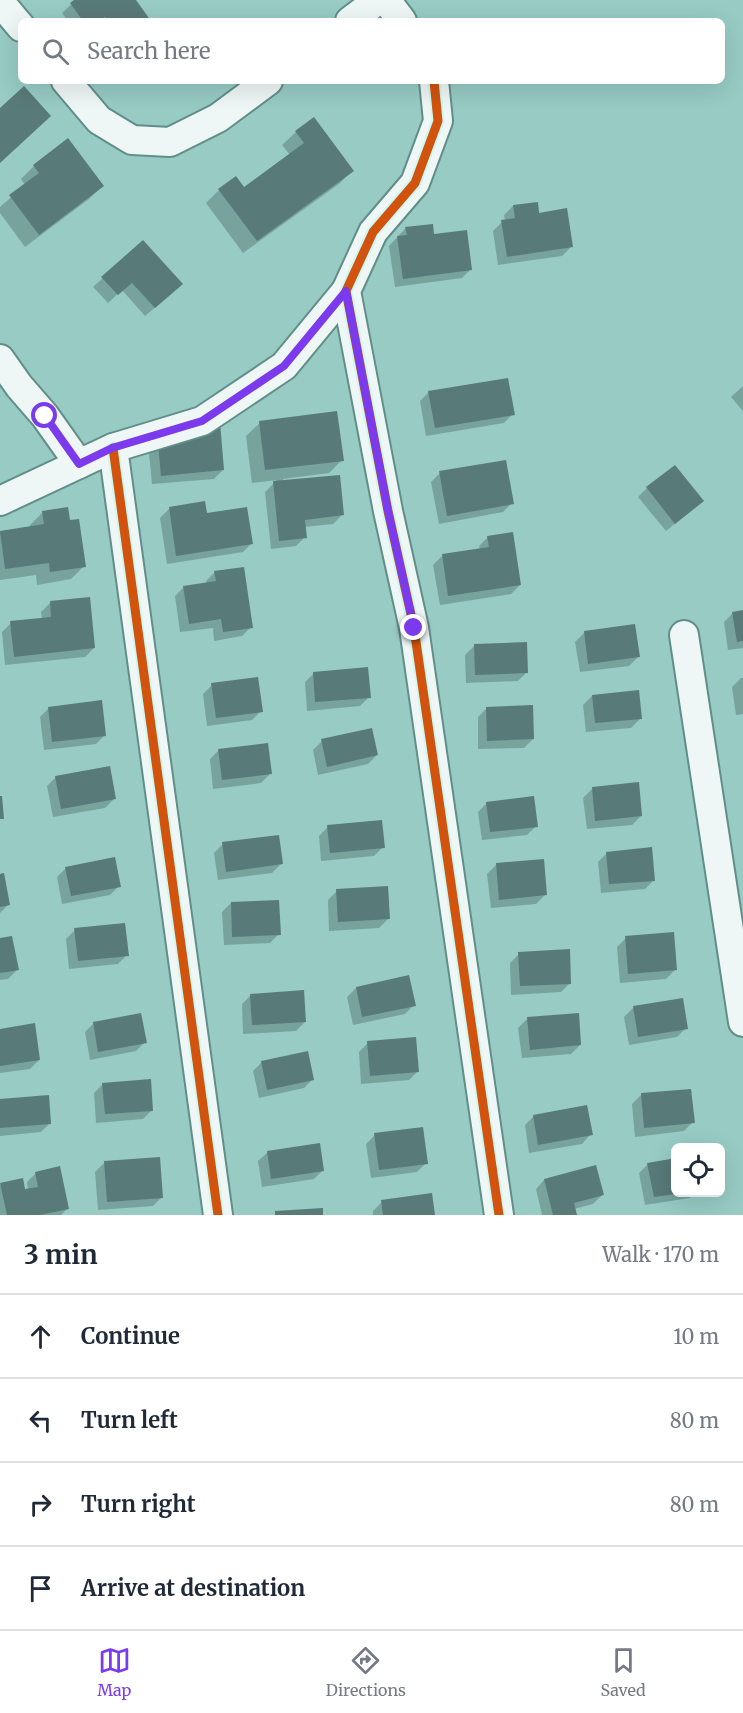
<!DOCTYPE html>
<meta charset="utf-8">
<style>
body{margin:0;font-family:Merriweather,serif;background:#f6f6f7;color:#1f2937}
.controls{position:absolute;right:18px;bottom:18px;display:grid;overflow:hidden;border-radius:9px;box-shadow:0 6px 24px #0002}
.controls button{width:54px;height:54px;display:grid;place-items:center;padding:0;border:0;border-bottom:2px solid #e0e1e3;background:#fff;color:#1f2937;font:30px sans-serif}
.stop{position:absolute;width:18px;height:18px;margin:-14px;border:4px solid #7c3aed;border-radius:50%;background:#fff}
.stop.end{background:#7c3aed;border-color:#fff;box-shadow:0 2px 6px #0008}
.list{margin:0;padding:0;list-style:none}
h2{display:flex;justify-content:space-between;align-items:center;height:78px;margin:0;padding:0 24px;font-size:26px}
h2 small{font-size:20px;font-weight:400;color:#747a83}
.list li{display:grid;grid-template-columns:39px 1fr auto;gap:18px;align-items:center;box-sizing:border-box;height:84px;padding:0 24px;border-top:2px solid #e0e1e3}
.list b{display:block;font-size:22px;white-space:nowrap}
.list em{font-size:20px;font-style:normal;color:#747a83}
.icon{flex:none;width:33px;height:33px;fill:none;stroke:currentColor;stroke-width:2;stroke-linecap:round;stroke-linejoin:round}
.map{position:relative;flex:none;width:743px;height:1215px;overflow:hidden}
.search{position:absolute;background:#fff;box-shadow:0 6px 24px #0002;left:18px;right:18px;top:18px;height:66px;display:flex;align-items:center;gap:15px;box-sizing:border-box;padding:0 21px;border-radius:9px;color:#747a83;font-size:22px}
.sheet{height:414px;background:#fff}
nav{display:flex;justify-content:space-around;align-items:center;box-sizing:border-box;height:84px;border-top:2px solid #e0e1e3;background:#fff;font-size:16px;color:#747a83}
nav a{display:grid;justify-items:center;gap:3px}
nav .on{color:#7c3aed}
.map>svg:first-child{display:block}
.shadow{fill:#0003}
.building{fill:#587a78}
.lines{fill:none;stroke-linecap:round;stroke-linejoin:round}
.minor-casing{stroke:#618e89;stroke-width:32}
.minor{stroke:#eff7f6;stroke-width:28}
.cycleway-casing{stroke:#ccf9f1;stroke-width:13}
.cycleway{stroke:#d1530e;stroke-width:9}
.route{stroke:#7c3aed;stroke-width:8}
</style>
<div class="map">
<svg width="743" height="1215" viewBox="0 0 743 1215">
<rect width="100%" height="100%" fill="#97cbc4"/>
<g class="shadow">
<polygon points="76,0 135,0 150,21 68,21 62,13"/>
<polygon points="313,119 352,171 339,184 243,253 206,203 219,190 236,178 244,189 290,155 282,145 296,132"/>
<polygon points="34,166 102,186 89,199 25,247 0,213 0,207 25,185 21,179"/>
<polygon points="513,206 538,214 571,247 562,256 498,265 493,231 502,222 505,221 504,215"/>
<polygon points="406,228 433,236 471,269 462,278 395,287 389,246"/>
<polygon points="143,242 172,293 145,316 122,290 108,303 93,287"/>
<polygon points="743,386 743,411 731,397"/>
<polygon points="429,392 513,414 504,423 426,436 420,401"/>
<polygon points="260,423 342,460 329,473 283,479 284,482 342,515 333,524 304,527 305,537 296,546 271,549 265,492 277,480 252,483 246,436"/>
<polygon points="193,427 223,470 214,479 152,484 149,453 158,444"/>
<polygon points="440,473 512,503 503,512 439,524 431,482"/>
<polygon points="647,488 693,509 666,531 638,497"/>
<polygon points="169,509 206,515 252,543 243,552 167,564 160,518"/>
<polygon points="43,512 68,522 84,566 71,579 37,585 36,575 0,580 0,532 30,528 30,525"/>
<polygon points="488,537 520,585 511,594 440,605 433,565 442,556 480,550 479,546"/>
<polygon points="215,572 251,627 242,636 214,641 213,628 180,632 175,596 184,587 206,584 206,581"/>
<polygon points="50,603 94,648 85,657 5,665 2,632 11,623 42,619 41,612"/>
<polygon points="743,612 743,648 728,650 724,622 733,613"/>
<polygon points="584,633 638,657 629,666 580,672 575,642"/>
<polygon points="474,646 527,672 518,681 466,683 465,655"/>
<polygon points="314,673 369,697 360,706 307,711 305,682"/>
<polygon points="741,678 743,678 743,714 736,715 732,687"/>
<polygon points="212,685 261,711 252,720 207,726 203,694"/>
<polygon points="592,696 640,719 631,728 586,732 583,705"/>
<polygon points="49,708 105,735 96,744 44,750 40,717"/>
<polygon points="487,708 533,739 524,748 478,749 478,717"/>
<polygon points="322,741 377,755 368,764 318,775 313,750"/>
<polygon points="219,750 270,774 261,783 213,789 210,759"/>
<polygon points="56,777 114,799 105,808 53,817 47,786"/>
<polygon points="592,789 641,816 632,825 587,829 583,798"/>
<polygon points="487,803 536,826 527,835 482,840 478,812"/>
<polygon points="328,827 383,847 374,856 321,861 319,836"/>
<polygon points="223,844 281,864 272,873 218,880 214,853"/>
<polygon points="607,853 654,880 645,889 601,893 598,862"/>
<polygon points="496,865 545,895 536,904 491,908 487,874"/>
<polygon points="66,868 119,886 110,895 62,904 57,877"/>
<polygon points="0,876 8,905 0,913"/>
<polygon points="337,891 388,919 379,928 329,931 328,900"/>
<polygon points="231,903 279,934 270,943 224,945 222,912"/>
<polygon points="75,930 127,955 118,964 69,969 66,939"/>
<polygon points="626,938 675,970 666,979 620,983 617,947"/>
<polygon points="0,939 17,970 8,979 0,980"/>
<polygon points="519,954 570,983 561,992 511,995 510,963"/>
<polygon points="356,988 414,1005 405,1014 353,1025 347,997"/>
<polygon points="251,995 305,1022 296,1031 243,1034 242,1004"/>
<polygon points="633,1008 686,1028 677,1037 629,1045 624,1017"/>
<polygon points="527,1019 580,1045 571,1054 522,1058 518,1028"/>
<polygon points="94,1023 145,1042 136,1051 90,1060 85,1032"/>
<polygon points="0,1031 39,1060 30,1069 0,1073"/>
<polygon points="368,1043 418,1071 409,1080 361,1084 359,1052"/>
<polygon points="262,1062 313,1079 304,1088 259,1098 253,1071"/>
<polygon points="103,1084 152,1110 143,1119 96,1123 94,1093"/>
<polygon points="641,1095 693,1122 684,1131 635,1137 632,1104"/>
<polygon points="0,1100 50,1123 41,1132 0,1136"/>
<polygon points="534,1116 591,1134 582,1144 529,1153 525,1125"/>
<polygon points="375,1135 426,1163 417,1172 371,1178 366,1144"/>
<polygon points="268,1152 323,1170 314,1179 262,1187 258,1161"/>
<polygon points="104,1163 162,1197 153,1206 98,1210 95,1172"/>
<polygon points="648,1164 676,1192 695,1192 690,1198 645,1205 639,1173"/>
<polygon points="36,1173 68,1208 61,1215 0,1215 0,1185 24,1191 28,1190 27,1182"/>
<polygon points="544,1180 602,1195 593,1204 574,1209 575,1215 542,1215 536,1189"/>
<polygon points="382,1202 434,1215 373,1215 373,1211"/>
</g>
<g class="building">
<polygon points="74,0 136,0 151,21 108,21 105,17 99,21 83,21 70,3"/>
<polygon points="24,86 51,116 0,163 0,108"/>
<polygon points="314,117 354,171 257,241 218,189 236,176 244,187 304,143 295,131"/>
<polygon points="68,138 104,186 39,235 9,195 39,173 33,165"/>
<polygon points="538,202 539,213 567,208 573,247 507,257 501,220 515,218 513,205"/>
<polygon points="433,224 434,234 467,230 472,270 403,279 397,236 407,235 405,227"/>
<polygon points="143,240 183,284 155,308 132,283 118,295 101,277"/>
<polygon points="508,378 515,415 435,428 428,391"/>
<polygon points="337,411 344,461 265,470 259,421"/>
<polygon points="220,422 224,470 161,476 158,443 193,439 192,425"/>
<polygon points="506,460 514,504 447,516 439,471"/>
<polygon points="675,465 704,501 675,524 646,487"/>
<polygon points="340,475 344,515 305,520 307,538 279,541 273,481"/>
<polygon points="205,501 207,513 247,507 253,544 176,556 169,507"/>
<polygon points="68,507 70,520 79,519 86,567 50,572 49,563 5,569 0,531 44,524 42,511"/>
<polygon points="513,532 521,585 448,596 442,554 489,547 487,536"/>
<polygon points="244,567 253,628 223,632 221,619 189,624 183,586 216,581 214,571"/>
<polygon points="90,597 95,648 14,657 10,621 51,617 50,601"/>
<polygon points="743,610 743,641 737,642 732,612"/>
<polygon points="635,624 640,657 588,664 584,631"/>
<polygon points="527,642 528,673 475,675 474,644"/>
<polygon points="368,667 371,698 315,702 313,672"/>
<polygon points="258,677 263,712 216,718 211,683"/>
<polygon points="639,690 642,719 595,723 592,695"/>
<polygon points="102,700 106,736 52,742 48,707"/>
<polygon points="533,705 534,739 487,741 486,707"/>
<polygon points="372,728 378,755 327,767 321,739"/>
<polygon points="268,743 272,774 222,780 218,749"/>
<polygon points="110,766 116,799 61,809 55,776"/>
<polygon points="639,782 642,816 595,821 592,787"/>
<polygon points="0,796 2,796 4,819 0,819"/>
<polygon points="534,796 538,827 490,832 486,802"/>
<polygon points="382,820 385,848 330,853 327,825"/>
<polygon points="279,835 283,864 226,872 222,842"/>
<polygon points="652,847 655,881 609,884 606,852"/>
<polygon points="115,857 121,887 71,896 65,867"/>
<polygon points="544,859 547,895 499,900 496,863"/>
<polygon points="4,873 10,905 0,907 0,874"/>
<polygon points="388,886 390,919 338,922 336,889"/>
<polygon points="279,900 281,935 232,937 231,902"/>
<polygon points="125,923 129,956 78,961 74,928"/>
<polygon points="674,932 677,970 628,974 625,936"/>
<polygon points="12,936 19,970 0,973 0,938"/>
<polygon points="570,949 571,984 520,986 518,952"/>
<polygon points="409,975 416,1006 362,1017 356,987"/>
<polygon points="304,990 306,1022 252,1025 250,994"/>
<polygon points="683,998 688,1029 638,1037 633,1006"/>
<polygon points="141,1013 147,1043 98,1052 93,1022"/>
<polygon points="579,1013 581,1045 530,1050 527,1017"/>
<polygon points="35,1023 40,1060 0,1066 0,1029"/>
<polygon points="416,1037 419,1072 370,1076 367,1041"/>
<polygon points="308,1051 314,1080 267,1090 261,1061"/>
<polygon points="151,1079 153,1111 105,1114 102,1083"/>
<polygon points="691,1089 695,1123 644,1128 641,1093"/>
<polygon points="49,1095 51,1124 0,1128 0,1099"/>
<polygon points="587,1105 593,1135 538,1145 533,1115"/>
<polygon points="423,1127 428,1164 379,1170 374,1133"/>
<polygon points="320,1143 324,1171 271,1179 267,1151"/>
<polygon points="160,1157 163,1198 107,1202 104,1161"/>
<polygon points="676,1158 676,1194 654,1197 647,1163"/>
<polygon points="596,1165 604,1195 574,1203 577,1215 553,1215 544,1179"/>
<polygon points="60,1166 69,1209 40,1215 7,1215 0,1183 23,1178 25,1189 38,1187 35,1172"/>
<polygon points="432,1193 435,1215 383,1215 381,1200"/>
<polygon points="323,1208 323,1215 275,1215 275,1211"/>
</g>
<g class="lines">
<defs>
<g id="minor">
<polyline points="386,0 402,21"/>
<polyline points="0,2 21,27"/>
<polyline points="350,21 378,0"/>
<polyline points="66,81 99,120 132,140 170,142 218,118 268,81"/>
<polyline points="434,81 438,121 415,183 373,232 346,291 388,511 414,628 499,1215"/>
<polyline points="0,359 19,386 45,416 79,464"/>
<polyline points="113,448 218,1215"/>
<polyline points="0,501 113,448 202,421 284,366 346,291"/>
<polyline points="684,635 743,1022"/>
</g>
</defs>
<use href="#minor" class="minor-casing"/>
<use href="#minor" class="minor"/>
<defs>
<g id="cycleway">
<polyline points="434,81 438,121 415,183 373,232 346,291 388,511 414,628 499,1215"/>
<polyline points="113,448 218,1215"/>
</g>
</defs>
<use href="#cycleway" class="cycleway-casing"/>
<use href="#cycleway" class="cycleway"/>
</g>
<g class="lines">
<polyline class="route" points="45,416 79,464 112,448 202,421 284,366 346,291 388,511 414,628"/>
</g>
</svg>
<div class="controls">
<button><svg class="icon" aria-label="locate" viewBox="0 0 24 24"><circle cx="12" cy="12" r="6"/><path d="M12 2v4M12 18v4M2 12h4M18 12h4"/></svg></button>
</div>
<div class="stop" style="left:45px;top:416px"></div>
<div class="stop end" style="left:414px;top:628px"></div>
<div class="search"><svg class="icon" aria-label="search" viewBox="0 0 24 24"><circle cx="10" cy="10" r="6"/><path d="M15 15l6 6"/></svg>Search here</div>
</div>
<section class="sheet">
<h2>3 min<small>Walk · 170 m</small></h2>
<ul class="list">
<li><svg class="icon" aria-label="ahead" viewBox="0 0 24 24"><path d="M12 20V5M6 11l6-6 6 6"/></svg><div><b>Continue</b></div><em>10 m</em></li>
<li><svg class="icon" aria-label="left" viewBox="0 0 24 24"><path d="M17 20v-9H6M10 6l-5 5 5 5"/></svg><div><b>Turn left</b></div><em>80 m</em></li>
<li><svg class="icon" aria-label="right" viewBox="0 0 24 24"><path d="M7 20v-9h11M14 6l5 5-5 5"/></svg><div><b>Turn right</b></div><em>80 m</em></li>
<li><svg class="icon" aria-label="arrive" viewBox="0 0 24 24"><path d="M6 21V4h12l-3 4 3 4H6"/></svg><div><b>Arrive at destination</b></div></li>
</ul>
</section>
<nav>
<a class="on"><svg class="icon" aria-label="map" viewBox="0 0 24 24"><path d="M3 6l6-2 6 2 6-2v14l-6 2-6-2-6 2zM9 4v14M15 6v14"/></svg>Map</a>
<a><svg class="icon" aria-label="directions" viewBox="0 0 24 24"><path d="M12 3l9 9-9 9-9-9zM9 14v-3h6M13 9l2 2-2 2"/></svg>Directions</a>
<a><svg class="icon" aria-label="saved" viewBox="0 0 24 24"><path d="M7 4h10v16l-5-4-5 4z"/></svg>Saved</a>
</nav>
